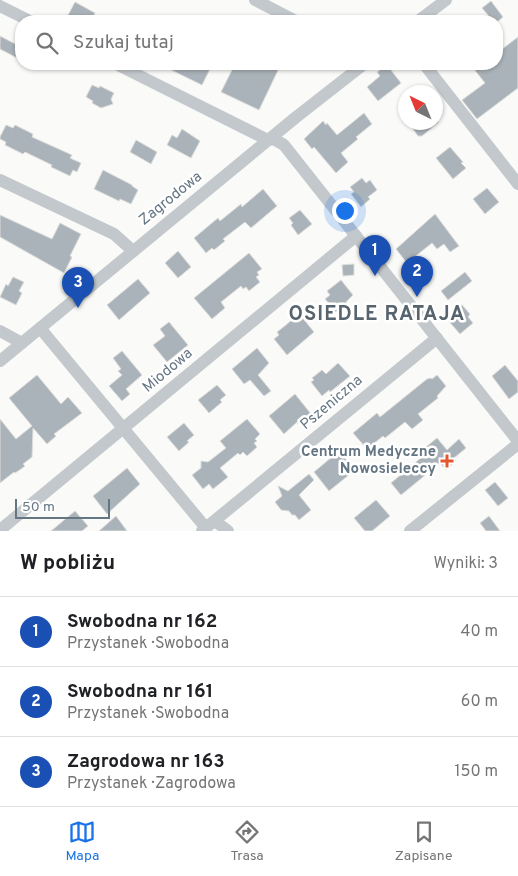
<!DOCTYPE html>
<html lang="pl">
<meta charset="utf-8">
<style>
body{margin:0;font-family:Overpass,sans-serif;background:#f6f6f6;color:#202124}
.compass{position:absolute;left:398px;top:85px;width:45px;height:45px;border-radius:50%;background:#fff;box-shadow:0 1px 4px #0004;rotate:317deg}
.scale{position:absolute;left:15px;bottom:12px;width:95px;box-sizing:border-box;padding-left:5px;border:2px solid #657683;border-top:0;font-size:14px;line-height:18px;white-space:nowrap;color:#657683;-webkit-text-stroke:4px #fff;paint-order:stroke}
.you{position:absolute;left:344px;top:210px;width:18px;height:18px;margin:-12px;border:4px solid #fff;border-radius:50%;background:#1a73e8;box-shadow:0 0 0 8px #1a73e833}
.badge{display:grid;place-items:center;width:32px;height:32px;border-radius:50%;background:#1a73e8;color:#fff;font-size:16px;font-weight:700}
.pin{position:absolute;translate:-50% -41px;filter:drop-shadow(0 1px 2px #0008)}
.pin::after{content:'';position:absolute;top:26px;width:18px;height:15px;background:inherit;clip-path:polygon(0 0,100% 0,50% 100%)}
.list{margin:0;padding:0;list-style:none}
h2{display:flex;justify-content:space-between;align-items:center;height:65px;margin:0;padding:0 20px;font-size:21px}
h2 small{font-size:16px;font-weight:400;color:#757577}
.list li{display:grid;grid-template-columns:32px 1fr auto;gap:15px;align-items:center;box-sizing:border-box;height:70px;padding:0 20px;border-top:1px solid #e0e0e0}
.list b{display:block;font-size:19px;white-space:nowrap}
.list p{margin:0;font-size:16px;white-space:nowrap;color:#757577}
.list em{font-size:16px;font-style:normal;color:#757577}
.icon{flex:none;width:28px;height:28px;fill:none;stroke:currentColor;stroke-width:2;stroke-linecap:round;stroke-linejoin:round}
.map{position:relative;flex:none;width:518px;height:531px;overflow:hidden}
.search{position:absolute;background:#fff;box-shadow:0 1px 4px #0004;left:15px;right:15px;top:15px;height:55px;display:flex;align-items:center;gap:12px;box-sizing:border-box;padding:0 18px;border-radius:20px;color:#757577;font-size:19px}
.sheet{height:275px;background:#fff}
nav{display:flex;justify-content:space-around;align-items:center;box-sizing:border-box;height:70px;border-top:1px solid #e0e0e0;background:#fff;font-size:14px;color:#757577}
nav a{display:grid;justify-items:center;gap:2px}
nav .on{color:#1a73e8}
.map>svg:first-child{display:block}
.building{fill:#aab3b9;stroke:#dcdcda}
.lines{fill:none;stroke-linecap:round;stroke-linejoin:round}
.minor{stroke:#c3c8cc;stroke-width:12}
.poi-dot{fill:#e4572e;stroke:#fff;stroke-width:2}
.labels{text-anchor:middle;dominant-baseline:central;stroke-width:5;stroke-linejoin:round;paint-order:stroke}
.street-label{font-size:15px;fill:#657683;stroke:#fff}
.poi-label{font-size:15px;font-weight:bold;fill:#657683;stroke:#fff;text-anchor:end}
.district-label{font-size:20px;font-weight:bold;letter-spacing:1px;fill:#57646e;stroke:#fff}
</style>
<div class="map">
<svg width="518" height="531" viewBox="0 0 518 531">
<rect width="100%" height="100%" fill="#fafaf8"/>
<g class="building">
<polygon points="491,1 503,17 497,22 493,21 482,8"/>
<polygon points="75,2 95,13 91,21 75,21 67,17"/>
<polygon points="0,36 21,47 21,60 0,49"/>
<polygon points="518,37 518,88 477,119 462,100 485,83 470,64 497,64 497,53"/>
<polygon points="159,64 199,64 210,69 202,85"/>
<polygon points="235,64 281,64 259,110 221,92"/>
<polygon points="387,65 401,83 378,101 367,87 380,76 377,72"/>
<polygon points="92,85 99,88 100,86 114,93 111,99 113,104 101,108 92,103 93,101 86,97"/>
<polygon points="364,113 372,124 356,137 358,139 341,153 348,162 336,173 314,147 312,149 304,139 323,121 326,125 327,123 337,135"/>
<polygon points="408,122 439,122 422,136 418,136"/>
<polygon points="6,125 13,128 15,125 33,134 32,137 72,155 70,158 81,163 77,172 73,170 70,176 51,167 52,165 25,152 23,154 5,145 6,142 0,139 0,137"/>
<polygon points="182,129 200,141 191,158 167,145 172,135 177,138"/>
<polygon points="136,140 157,152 151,164 130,152"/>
<polygon points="450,147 463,162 461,163 466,168 453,179 436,158"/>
<polygon points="103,170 132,185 132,186 138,190 131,204 120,199 119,201 94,189"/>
<polygon points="362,178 366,183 370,180 377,190 368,197 370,199 361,207 351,194 354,192 350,187"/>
<polygon points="487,188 499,202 485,214 473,199"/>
<polygon points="263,189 277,206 251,228 245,222 223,239 225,241 214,250 212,248 206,253 194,238 218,218 220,221 241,204 242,207"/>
<polygon points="300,210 312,224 298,235 291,225 293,223 289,218"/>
<polygon points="435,214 459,246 450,252 444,244 437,249 432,243 407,263 396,249"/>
<polygon points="0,215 52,239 60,223 81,234 70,256 72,257 64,273 0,237"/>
<polygon points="178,251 191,267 178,278 165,263"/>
<polygon points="249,253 262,269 257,272 259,275 256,277 260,282 249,291 246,287 243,289 241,286 221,302 225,308 212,319 194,298"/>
<polygon points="354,264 354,275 343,276 342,265"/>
<polygon points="465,272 472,281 448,300 441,291"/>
<polygon points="13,277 24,282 19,291 22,293 16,305 0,297 6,284 8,286"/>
<polygon points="138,279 150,293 119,320 107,305"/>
<polygon points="341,280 353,295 346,302 347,303 336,312 325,299 330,295 327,291"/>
<polygon points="462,305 470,314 468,317 473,323 460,334 446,318"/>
<polygon points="301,316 314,332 287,355 274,339 279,335 277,332 286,325 294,318 296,321"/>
<polygon points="169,322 188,345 167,362 153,345 165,336 160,329"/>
<polygon points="257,348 269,363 258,375 271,391 264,396 250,380 244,384 232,369"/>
<polygon points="122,351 142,375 126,389 130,394 122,401 109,386 122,375 118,371 121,369 113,358"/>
<polygon points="338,363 350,376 330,392 329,390 322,396 311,382 314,380 312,378 322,370 326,374"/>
<polygon points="505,365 518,381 518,392 509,399 492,376"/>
<polygon points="37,375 61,404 68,397 82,413 54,434 56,436 47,444 33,428 32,457 23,464 25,466 21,469 15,473 14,472 0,483 0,419 16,439 32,426 9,398"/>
<polygon points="437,375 446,386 437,396 438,398 418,414 423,420 412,429 405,422 385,438 383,436 367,449 353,433 377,413 380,417 427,379 431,378 432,379"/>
<polygon points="217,385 226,395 220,400 222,402 209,413 198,400"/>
<polygon points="295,394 311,414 298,424 297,422 284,434 269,416"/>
<polygon points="247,419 260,434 255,439 257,441 254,443 257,447 247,456 243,452 240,455 238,453 220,468 228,477 213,489 209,484 203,489 192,475 201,468 201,461 208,462 226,448 220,441"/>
<polygon points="184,423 194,435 187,441 189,442 179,451 167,437"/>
<polygon points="437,438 447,450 459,439 466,448 454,458 456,461 446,470 440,463 401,495 391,483 429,451 426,447"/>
<polygon points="339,451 355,470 329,491 314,472"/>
<polygon points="127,468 140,484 107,514 93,496"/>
<polygon points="309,474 314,480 299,495 311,510 299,520 295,515 292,515 289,511 281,510 275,502 282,496 278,486 288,491"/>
<polygon points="495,482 508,498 498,506 485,490"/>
<polygon points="376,500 390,516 372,531 365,531 354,518"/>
<polygon points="75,511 88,526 82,531 51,531"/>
<polygon points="116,516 127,531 99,531 108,523"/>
<polygon points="489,516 500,531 486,531 480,523"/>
</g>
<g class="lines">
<g class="minor">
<polyline points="255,0 296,21"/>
<polyline points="0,6 30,21"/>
<polyline points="418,21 446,0"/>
<polyline points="116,64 268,140 274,139 284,145 518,441"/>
<polyline points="424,64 518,184"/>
<polyline points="0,180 114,234 133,251"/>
<polyline points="40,328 206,528"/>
<polyline points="0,331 22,343"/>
<polyline points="0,361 295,118 364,64"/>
<polyline points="215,521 228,531"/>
<polyline points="0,530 356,236"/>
<polyline points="202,531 437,338"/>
<polyline points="410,531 518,444"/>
</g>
</g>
<path class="poi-dot" d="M444.5 453.5h5v5h5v5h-5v5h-5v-5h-5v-5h5z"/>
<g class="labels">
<g class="street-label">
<text transform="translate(171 199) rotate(-39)">Zagrodowa</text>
<text transform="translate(168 371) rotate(-40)">Miodowa</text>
<text transform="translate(332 403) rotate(-40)">Pszeniczna</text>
</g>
<g class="poi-label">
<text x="436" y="452">Centrum Medyczne<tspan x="436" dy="17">Nowosieleccy</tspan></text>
</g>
<g class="district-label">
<text x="377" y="315">OSIEDLE RATAJA</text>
</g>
</g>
</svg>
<svg class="compass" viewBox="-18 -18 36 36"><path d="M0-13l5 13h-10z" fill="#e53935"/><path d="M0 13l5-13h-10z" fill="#757577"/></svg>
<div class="scale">50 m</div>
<div class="you"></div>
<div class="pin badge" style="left:375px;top:276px;background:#1a4fb4">1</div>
<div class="pin badge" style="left:417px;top:297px;background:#1a4fb4">2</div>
<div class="pin badge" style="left:78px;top:308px;background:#1a4fb4">3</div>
<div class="search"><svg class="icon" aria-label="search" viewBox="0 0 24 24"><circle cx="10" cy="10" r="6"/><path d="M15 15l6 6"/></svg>Szukaj tutaj</div>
</div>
<section class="sheet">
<h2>W pobliżu<small>Wyniki: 3</small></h2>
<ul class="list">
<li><span class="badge" style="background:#1a4fb4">1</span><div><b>Swobodna nr 162</b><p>Przystanek · Swobodna</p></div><em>40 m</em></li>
<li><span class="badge" style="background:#1a4fb4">2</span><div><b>Swobodna nr 161</b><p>Przystanek · Swobodna</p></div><em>60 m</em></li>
<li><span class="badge" style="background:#1a4fb4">3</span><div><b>Zagrodowa nr 163</b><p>Przystanek · Zagrodowa</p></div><em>150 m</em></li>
</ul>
</section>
<nav>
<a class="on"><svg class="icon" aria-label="map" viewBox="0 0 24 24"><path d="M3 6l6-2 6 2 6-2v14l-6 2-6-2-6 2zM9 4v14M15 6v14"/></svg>Mapa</a>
<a><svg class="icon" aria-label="directions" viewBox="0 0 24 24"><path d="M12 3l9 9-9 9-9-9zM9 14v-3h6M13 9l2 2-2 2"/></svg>Trasa</a>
<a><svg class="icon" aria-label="saved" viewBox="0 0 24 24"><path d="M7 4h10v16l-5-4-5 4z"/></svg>Zapisane</a>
</nav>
